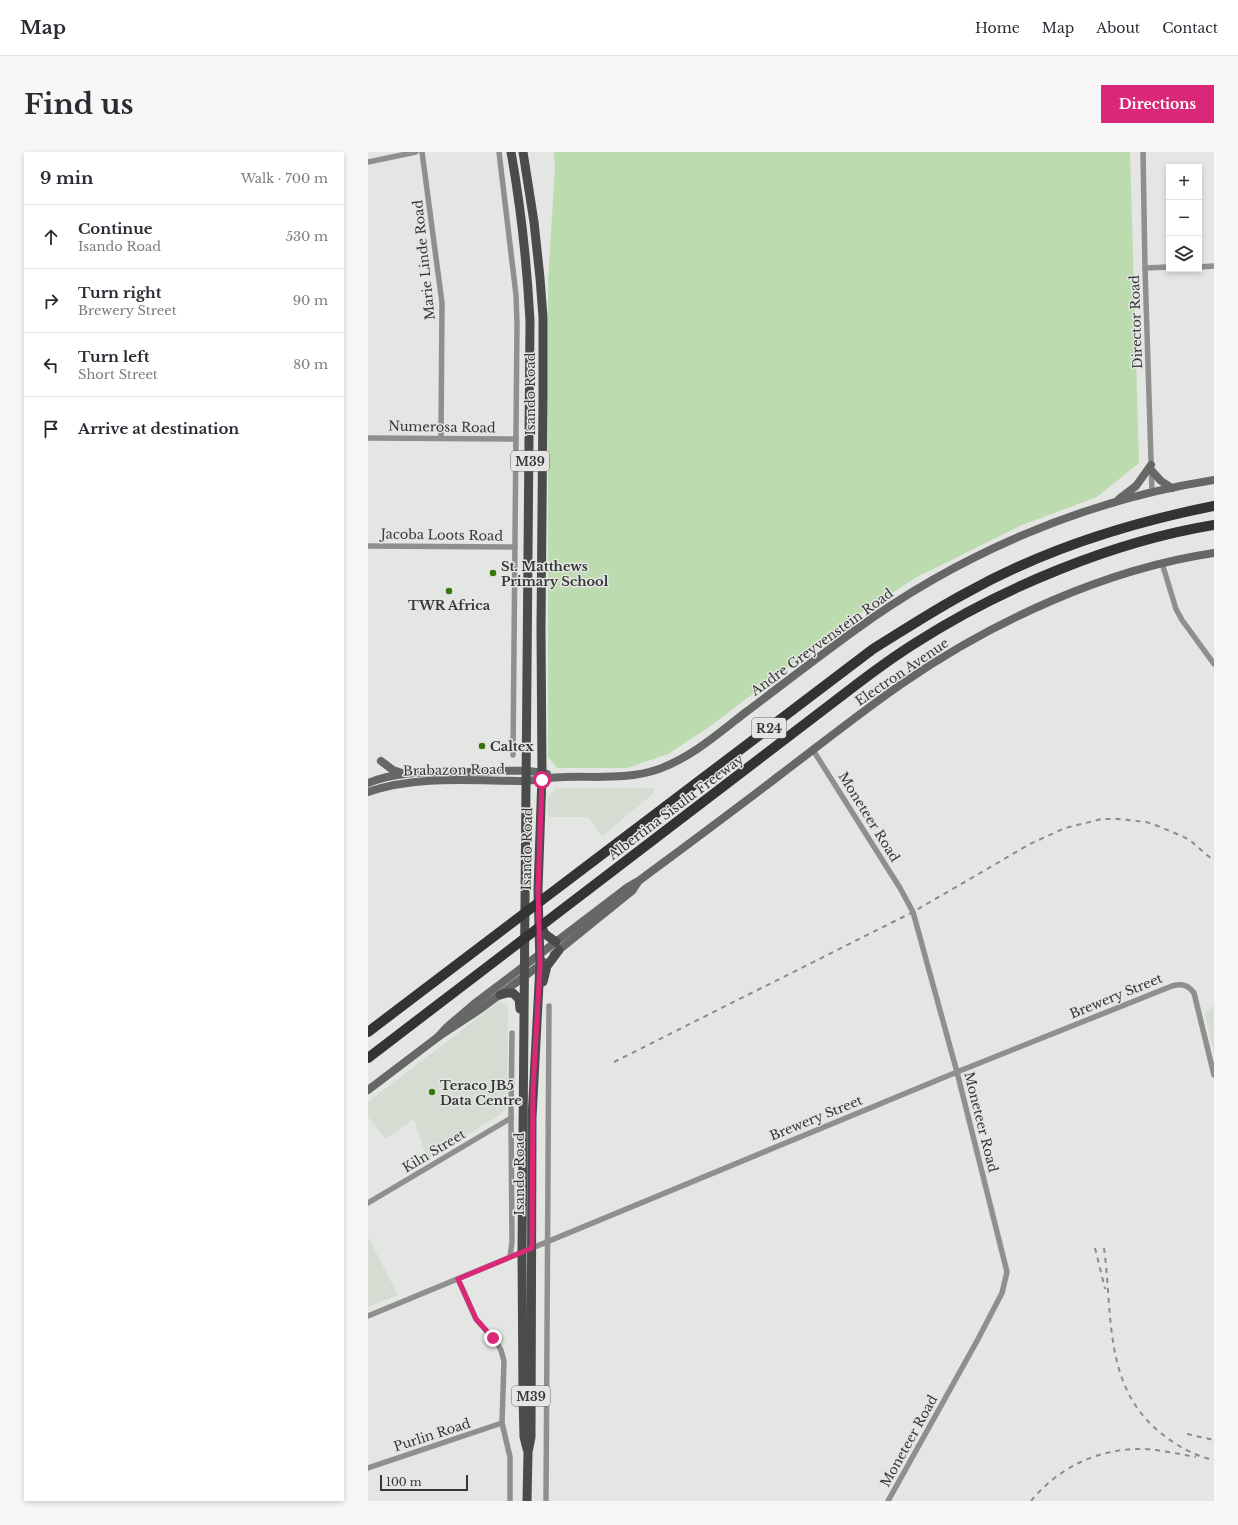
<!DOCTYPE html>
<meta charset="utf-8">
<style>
body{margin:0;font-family:"Libre Baskerville",serif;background:#f7f7f7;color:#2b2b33}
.controls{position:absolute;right:12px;top:12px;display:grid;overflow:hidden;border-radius:0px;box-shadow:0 2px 6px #0003}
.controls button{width:36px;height:36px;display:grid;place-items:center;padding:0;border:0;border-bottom:1px solid #e1e1e2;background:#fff;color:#2b2b33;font:20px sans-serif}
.scale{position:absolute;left:12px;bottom:10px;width:88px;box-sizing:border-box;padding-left:4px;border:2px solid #363736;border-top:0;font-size:11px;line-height:14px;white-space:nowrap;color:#363736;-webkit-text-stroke:3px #e3e6e2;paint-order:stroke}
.stop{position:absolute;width:12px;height:12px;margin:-9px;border:3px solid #db2777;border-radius:50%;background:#fff}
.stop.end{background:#db2777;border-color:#fff;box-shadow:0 1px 4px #0008}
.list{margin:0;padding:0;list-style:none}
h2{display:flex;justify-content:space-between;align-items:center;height:52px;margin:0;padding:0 16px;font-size:17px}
h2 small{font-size:13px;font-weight:400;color:#7c7c81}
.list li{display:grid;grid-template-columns:26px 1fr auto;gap:12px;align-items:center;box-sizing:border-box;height:64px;padding:0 16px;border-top:1px solid #e1e1e2}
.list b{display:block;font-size:15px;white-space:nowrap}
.list p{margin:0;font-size:13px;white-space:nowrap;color:#7c7c81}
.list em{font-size:13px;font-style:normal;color:#7c7c81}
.icon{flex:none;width:22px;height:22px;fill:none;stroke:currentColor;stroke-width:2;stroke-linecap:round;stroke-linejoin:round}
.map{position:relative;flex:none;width:846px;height:1349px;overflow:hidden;border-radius:0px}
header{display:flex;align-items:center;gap:24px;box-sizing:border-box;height:56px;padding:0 20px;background:#fff;border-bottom:1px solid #e1e1e2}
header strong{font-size:19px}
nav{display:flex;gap:22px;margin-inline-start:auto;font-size:14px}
.intro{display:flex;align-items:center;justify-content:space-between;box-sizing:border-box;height:96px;padding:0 24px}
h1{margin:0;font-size:28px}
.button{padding:10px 18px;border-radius:0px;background:#db2777;color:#fff;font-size:14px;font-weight:700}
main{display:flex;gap:24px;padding:0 24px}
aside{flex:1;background:#fff;border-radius:0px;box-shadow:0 2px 6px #0003}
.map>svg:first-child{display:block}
.built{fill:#d5ddd2}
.green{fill:#bcdbaf}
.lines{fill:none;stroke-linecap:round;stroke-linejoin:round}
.minor{stroke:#8f908e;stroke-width:5.5}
.secondary{stroke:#666866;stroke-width:8}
.primary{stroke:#4a4c49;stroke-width:9}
.motorway{stroke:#323431;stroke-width:10}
.rail{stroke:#8a8c89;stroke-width:2;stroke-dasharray:5 5;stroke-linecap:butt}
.route{stroke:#db2777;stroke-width:5}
.poi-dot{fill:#37750e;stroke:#e3e6e2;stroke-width:1.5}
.labels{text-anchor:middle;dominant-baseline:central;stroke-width:3;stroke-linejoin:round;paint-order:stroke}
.shield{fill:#e3e6e2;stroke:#6a6c6a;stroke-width:1}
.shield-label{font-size:12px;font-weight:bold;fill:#363736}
.street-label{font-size:13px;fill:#363736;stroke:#e3e6e2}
.poi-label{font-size:13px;font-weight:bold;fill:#363736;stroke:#e3e6e2;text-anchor:start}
</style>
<header>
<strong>Map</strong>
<nav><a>Home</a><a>Map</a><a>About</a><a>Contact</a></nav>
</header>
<div class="intro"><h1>Find us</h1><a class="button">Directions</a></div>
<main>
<aside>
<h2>9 min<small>Walk · 700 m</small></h2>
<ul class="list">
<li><svg class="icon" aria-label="ahead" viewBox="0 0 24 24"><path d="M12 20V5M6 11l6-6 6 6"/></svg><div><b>Continue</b><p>Isando Road</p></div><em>530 m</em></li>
<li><svg class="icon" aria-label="right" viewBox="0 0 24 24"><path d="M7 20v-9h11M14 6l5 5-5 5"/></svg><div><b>Turn right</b><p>Brewery Street</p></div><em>90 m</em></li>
<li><svg class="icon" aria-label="left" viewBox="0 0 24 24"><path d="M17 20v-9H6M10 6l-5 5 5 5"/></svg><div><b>Turn left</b><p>Short Street</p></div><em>80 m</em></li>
<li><svg class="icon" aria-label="arrive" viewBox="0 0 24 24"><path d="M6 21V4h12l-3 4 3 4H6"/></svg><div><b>Arrive at destination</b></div></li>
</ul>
</aside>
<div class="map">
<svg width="846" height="1349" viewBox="0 0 846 1349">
<rect width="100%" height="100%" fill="#e3e6e2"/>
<g class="built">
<polygon points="188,636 285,636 287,640 234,684 220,665 180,665 180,646"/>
<polygon points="132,849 140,854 139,955 132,963 59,1007 46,967 17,987 0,965 0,950"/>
<polygon points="846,853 846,901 837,862"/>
<polygon points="0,1085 30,1143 0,1155"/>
</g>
<polygon class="green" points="186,0 762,0 771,311 729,345 654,373 547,426 475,473 344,573 300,602 259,616 189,616 180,605 180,129 187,16"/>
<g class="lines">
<g class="minor">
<polyline points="54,0 74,151 73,285"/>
<polyline points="131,0 148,143 149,172 145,603"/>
<polyline points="775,0 777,116 784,340"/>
<polyline points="0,10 48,0"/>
<polyline points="831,115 846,114"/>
<polyline points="777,116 801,115"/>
<polyline points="0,286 148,287"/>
<polyline points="0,394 147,395"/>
<polyline points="794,411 808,457 814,468 846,512"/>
<polyline points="445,598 532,736 545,760 589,920 639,1120 634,1141 609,1189 520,1349"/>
<polyline points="0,1051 143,966"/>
<polyline points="142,1105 144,1090 143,966 144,881"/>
<polyline points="90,1127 108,1167 129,1191 133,1198 136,1209 134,1271 142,1305 142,1349"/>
<path d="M0,1164l589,-244 215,-86c10,-3 16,-1 22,7l20,82"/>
<polyline points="0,1316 134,1271"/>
<polyline points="178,1349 181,854"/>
</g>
<g class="secondary">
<polyline points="783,318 793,329 804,336"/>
<polyline points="751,347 768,334 783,313"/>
<polyline points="13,609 25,618 34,621"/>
<path d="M0,631c35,-14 66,-10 103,-11 25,0 52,-4 76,2"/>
<path d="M0,640c50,-17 105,-11 157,-11 13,-1 26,-4 39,-4 32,-1 64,3 95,-8 33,-12 60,-36 87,-57 36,-27 72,-55 108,-81 105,-77 231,-131 360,-151"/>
<polyline points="186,802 264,739 270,730"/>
<path d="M70,885l9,-10 27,-23 154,-117 12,-7c47,-35 93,-69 140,-105 41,-31 81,-63 123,-92 90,-62 203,-114 311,-130"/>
<polyline points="0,938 70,885 111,858 176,810"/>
</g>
<g class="primary">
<path d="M143,0c10,56 16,112 19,169l-8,931 1,144 1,41 3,12"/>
<polyline points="155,0 166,70 172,126 175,165 175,246 173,476 174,624 170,738 172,813 164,966 163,1285 160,1300 159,1349"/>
<polyline points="173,773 177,782 188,790"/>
<polyline points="175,830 179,814 191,798"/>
<polyline points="132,843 139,841 145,841 151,847 152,857"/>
</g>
<g class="motorway">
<path d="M0,880l505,-383c31,-19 61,-39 93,-56 77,-43 162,-70 248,-87"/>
<path d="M0,906l480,-367c22,-17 45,-34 69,-49 84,-54 198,-101 297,-117"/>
</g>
<g class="rail">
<polyline points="246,910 545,760 662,692 697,676 734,667 750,667 778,670 790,674 816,685 824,690 846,709"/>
<polyline points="727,1096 737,1137"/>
<path d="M736,1096c9,67 -1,140 58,186 15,12 33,22 52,26"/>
<polyline points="819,1282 846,1288"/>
<path d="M663,1349c28,-34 68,-53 113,-52 17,1 35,5 52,8"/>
</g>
</g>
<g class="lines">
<polyline class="route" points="125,1186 108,1167 90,1127 164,1096 165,937 172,813 170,738 174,628"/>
</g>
<g class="poi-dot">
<circle cx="125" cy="421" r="4"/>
<circle cx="81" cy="439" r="4"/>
<circle cx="114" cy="594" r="4"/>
<circle cx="64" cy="940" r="4"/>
</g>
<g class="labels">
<g class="shield">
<rect x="143" y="299" width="38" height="20" rx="3"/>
<rect x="384" y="566" width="34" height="20" rx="3"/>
<rect x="144" y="1234" width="38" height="20" rx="3"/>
</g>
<g class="shield-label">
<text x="162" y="309">M39</text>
<text x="401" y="576">R24</text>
<text x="163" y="1244">M39</text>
</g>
<g class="street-label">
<text transform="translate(56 108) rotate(-96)">Marie Linde Road</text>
<text transform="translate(768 170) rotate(-92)">Director Road</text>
<text transform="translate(162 242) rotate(-90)">Isando Road</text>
<text transform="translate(74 275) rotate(1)">Numerosa Road</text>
<text transform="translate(74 383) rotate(1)">Jacoba Loots Road</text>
<text transform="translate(454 490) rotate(-36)">Andre Greyvenstein Road</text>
<text transform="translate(534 520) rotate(-34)">Electron Avenue</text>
<text transform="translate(86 618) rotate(-1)">Brabazon Road</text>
<text transform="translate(308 655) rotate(-37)">Albertina Sisulu Freeway</text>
<text transform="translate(501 665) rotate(58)">Moneteer Road</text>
<text transform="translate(159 697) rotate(-89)">Isando Road</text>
<text transform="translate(748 844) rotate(-22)">Brewery Street</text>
<text transform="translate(448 966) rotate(-22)">Brewery Street</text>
<text transform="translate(613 970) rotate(76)">Moneteer Road</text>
<text transform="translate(66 999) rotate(-31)">Kiln Street</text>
<text transform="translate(151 1022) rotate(-90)">Isando Road</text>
<text transform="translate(64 1283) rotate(-18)">Purlin Road</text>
<text transform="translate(541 1289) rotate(-61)">Moneteer Road</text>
</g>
<g class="poi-label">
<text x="133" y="414">St. Matthews<tspan x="133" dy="15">Primary School</tspan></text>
<text x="81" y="453" text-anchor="middle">TWR Africa</text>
<text x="122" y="594">Caltex</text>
<text x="72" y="933">Teraco JB5<tspan x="72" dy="15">Data Centre</tspan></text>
</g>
</g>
</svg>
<div class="controls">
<button>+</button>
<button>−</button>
<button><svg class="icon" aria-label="layers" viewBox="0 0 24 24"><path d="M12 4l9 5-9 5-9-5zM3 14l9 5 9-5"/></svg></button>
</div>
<div class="scale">100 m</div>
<div class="stop" style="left:174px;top:628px"></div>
<div class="stop end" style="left:125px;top:1186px"></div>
</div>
</main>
